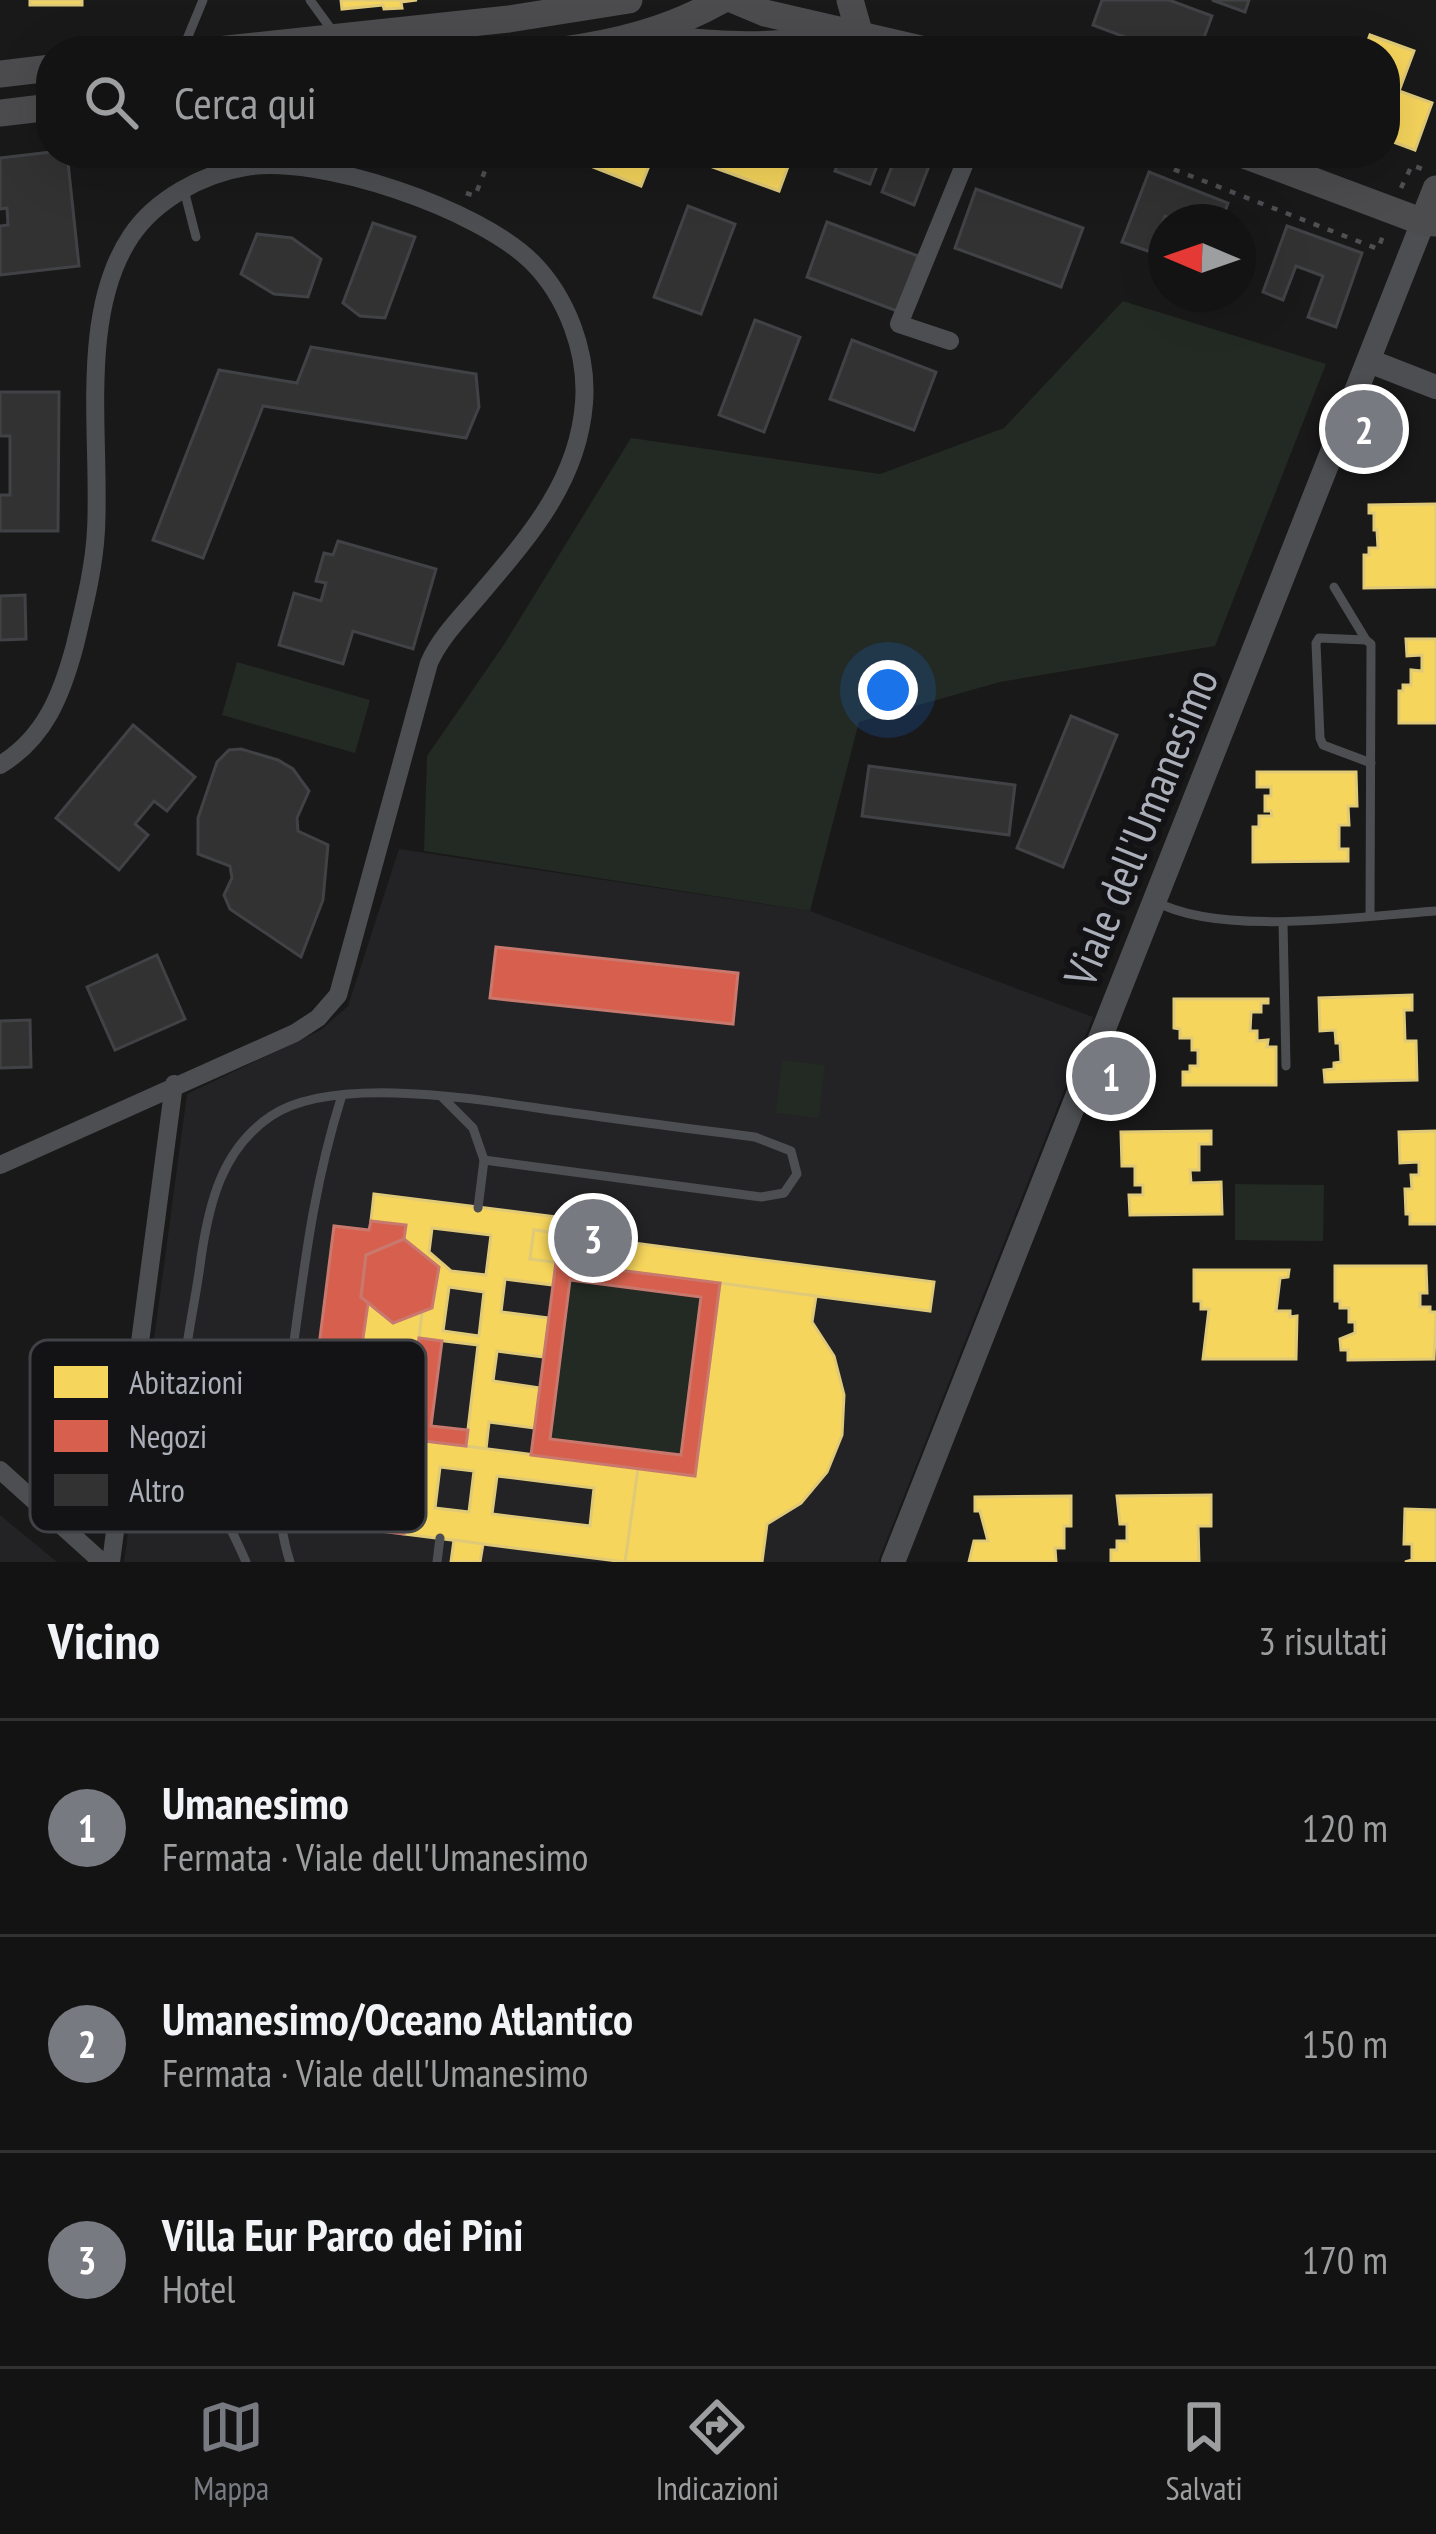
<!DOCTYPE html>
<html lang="it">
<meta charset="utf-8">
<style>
body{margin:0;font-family:"PT Sans Narrow",sans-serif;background:#1c1c1c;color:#f1f3f6}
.compass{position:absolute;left:1148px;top:204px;width:108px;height:108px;border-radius:50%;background:#131313;box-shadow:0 12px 48px #0002;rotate:272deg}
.you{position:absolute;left:888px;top:690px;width:42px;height:42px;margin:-30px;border:9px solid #fff;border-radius:50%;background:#1a73e8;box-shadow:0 0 0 18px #1a73e833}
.badge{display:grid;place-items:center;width:78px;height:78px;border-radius:50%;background:#787a81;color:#fff;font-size:39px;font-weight:700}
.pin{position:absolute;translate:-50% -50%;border:6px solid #fff;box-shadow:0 3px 12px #0006}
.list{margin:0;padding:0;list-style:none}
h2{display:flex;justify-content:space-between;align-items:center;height:156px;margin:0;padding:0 48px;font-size:51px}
h2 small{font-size:39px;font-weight:400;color:#9d9ea0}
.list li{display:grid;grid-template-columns:78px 1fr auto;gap:36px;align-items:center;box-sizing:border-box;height:216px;padding:0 48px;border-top:3px solid #323233}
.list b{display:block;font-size:45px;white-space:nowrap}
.list p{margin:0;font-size:39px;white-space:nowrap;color:#9d9ea0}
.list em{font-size:39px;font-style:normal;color:#9d9ea0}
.icon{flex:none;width:66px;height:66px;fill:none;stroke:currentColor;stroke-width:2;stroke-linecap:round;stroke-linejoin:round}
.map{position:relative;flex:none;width:1436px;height:1562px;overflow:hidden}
.search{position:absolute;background:#131313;box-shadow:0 12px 48px #0002;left:36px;right:36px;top:36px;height:132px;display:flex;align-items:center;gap:30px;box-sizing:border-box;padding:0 42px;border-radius:48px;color:#9d9ea0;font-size:45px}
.sheet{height:804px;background:#131313}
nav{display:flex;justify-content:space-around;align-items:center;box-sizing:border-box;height:168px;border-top:3px solid #323233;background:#131313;font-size:33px;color:#9d9ea0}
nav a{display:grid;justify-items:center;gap:6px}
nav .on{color:#787a81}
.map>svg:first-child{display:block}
.built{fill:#232325}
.green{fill:#232923}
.homes{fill:#f6d55c;stroke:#e0ca78;stroke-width:3;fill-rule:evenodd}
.shops{fill:#d6604d;stroke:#c9786d;stroke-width:3;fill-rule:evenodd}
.building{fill:#323233;stroke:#414245;stroke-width:3}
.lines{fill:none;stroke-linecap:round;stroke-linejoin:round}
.path{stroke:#4f5053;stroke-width:4.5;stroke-dasharray:6 9;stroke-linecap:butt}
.service{stroke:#4d4e51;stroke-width:9}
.minor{stroke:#4d4e51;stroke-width:18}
.tertiary{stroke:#4d4e51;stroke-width:24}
.secondary{stroke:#4c4c4f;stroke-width:27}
.labels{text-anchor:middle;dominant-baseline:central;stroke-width:12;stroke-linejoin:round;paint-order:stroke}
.street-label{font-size:45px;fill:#abafb9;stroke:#131315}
.key{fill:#131315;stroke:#414246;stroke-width:3}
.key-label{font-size:33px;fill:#abafb9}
</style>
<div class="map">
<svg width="1436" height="1562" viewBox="0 0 1436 1562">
<rect width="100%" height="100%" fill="#191919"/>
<g class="built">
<polygon points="399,849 810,911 1093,1017 878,1562 124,1562 187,1094 321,1030 348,1006"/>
<polygon points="0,1515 57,1562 0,1562"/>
</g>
<g class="green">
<polygon points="1123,301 1326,364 1215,646 1000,682 859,722 810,911 424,851 427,756 503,646 631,438 880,474 1004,428"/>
<polygon points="237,662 370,700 355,753 222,715"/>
<polygon points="782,1060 825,1065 819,1118 776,1113"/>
<polygon points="1235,1184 1324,1185 1323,1241 1235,1240"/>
<polygon points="570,1280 701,1297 681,1455 550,1439"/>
</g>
<g class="homes">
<rect x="30" y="0" width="52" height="5"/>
<polygon points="341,0 417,0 401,2 402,8 384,9 383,5 342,9"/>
<polygon points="1370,35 1414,51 1399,91 1432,103 1415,150 1385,139 1385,51 1364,51"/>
<polygon points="558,153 654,153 641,186"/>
<polygon points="714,153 793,153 779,191 710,166"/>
<polygon points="1436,504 1436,587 1364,588 1364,555 1369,555 1369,548 1378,548 1377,530 1374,530 1374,513 1369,513 1369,505"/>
<polygon points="1406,639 1436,639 1436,723 1399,723 1399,691 1403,691 1403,685 1411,685 1411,670 1422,671 1422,655 1407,656"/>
<polygon points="1257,772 1356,772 1357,806 1348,806 1349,825 1339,825 1339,849 1348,849 1348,861 1253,862 1253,827 1259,827 1259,816 1272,816 1271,811 1265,811 1265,796 1271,796 1271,787 1257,787"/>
<polygon points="1412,995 1412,1010 1404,1010 1405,1041 1416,1041 1417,1080 1325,1082 1324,1070 1334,1069 1334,1063 1341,1062 1340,1043 1336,1043 1335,1030 1320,1031 1319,998"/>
<polygon points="1174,999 1268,999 1268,1003 1261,1003 1261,1012 1251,1012 1250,1031 1257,1031 1257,1041 1268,1040 1267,1047 1276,1047 1276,1085 1183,1085 1183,1072 1190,1072 1190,1066 1198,1066 1198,1050 1192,1050 1192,1038 1180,1038 1180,1029 1174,1028"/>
<polygon points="1211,1131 1211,1144 1199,1144 1199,1170 1190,1170 1191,1183 1221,1182 1222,1214 1130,1215 1129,1195 1143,1195 1143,1185 1135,1185 1135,1166 1122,1166 1121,1132"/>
<polygon points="1436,1131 1436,1224 1410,1224 1410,1214 1406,1214 1405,1189 1412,1189 1411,1175 1419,1175 1419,1162 1400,1163 1399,1132"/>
<path d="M374,1194l183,23 -1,16 -22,-3 -4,29 26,3 -3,23 -48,-6 -4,33 48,6 -5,39 -47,-6 -4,30 47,7 -5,40 -46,-6 -3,27 -20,-3 12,-101 -59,-7 3,-26 10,-4 7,-41 -35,-28 2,-14 -35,-4zM432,1228l59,7 -5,40 -35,-4 -22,-19zM449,1287l35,5 -5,44 -36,-5z"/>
<polygon points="534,1230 934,1282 930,1311 530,1259"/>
<polygon points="1335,1266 1426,1266 1427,1293 1420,1293 1420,1307 1430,1307 1430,1312 1436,1312 1434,1359 1348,1360 1348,1350 1341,1350 1340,1339 1355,1333 1355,1322 1349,1322 1349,1308 1340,1308 1340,1301 1335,1301"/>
<polygon points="1194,1270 1289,1270 1288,1277 1280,1278 1276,1311 1290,1311 1290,1317 1297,1316 1296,1359 1203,1359 1209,1309 1201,1309 1201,1301 1194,1301"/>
<polygon points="720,1283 816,1296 812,1322 834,1356 844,1395 842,1435 827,1472 801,1503 767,1524 762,1562 625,1562 638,1468 695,1476"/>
<polygon points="368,1303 393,1323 422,1312 417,1353 387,1365 362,1345"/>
<path d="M416,1440l222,28 -13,94 -221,-28zM440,1467l34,4 -5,41 -34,-4zM497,1476l97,12 -4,38 -98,-12z"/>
<polygon points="1211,1495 1211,1526 1198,1526 1199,1562 1111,1562 1111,1550 1117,1550 1117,1541 1127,1541 1127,1524 1120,1524 1117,1496"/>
<polygon points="1071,1496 1071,1526 1064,1526 1064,1548 1055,1548 1056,1562 969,1562 974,1541 988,1541 980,1511 975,1511 975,1497"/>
<polygon points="1405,1509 1436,1510 1436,1562 1405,1562 1412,1560 1412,1544 1404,1544"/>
<polygon points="454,1540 483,1544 480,1562 451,1562"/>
</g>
<g class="shops">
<polygon points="496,947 738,973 733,1024 490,998"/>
<polygon points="371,1221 406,1225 404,1239 366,1255 361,1297 368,1303 362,1345 387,1365 417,1353 419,1338 442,1341 431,1426 468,1430 466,1446 416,1440 404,1534 332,1525 338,1479 303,1474 334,1226 369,1230"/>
<polygon points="404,1239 439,1267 432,1308 393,1323 361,1297 366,1255"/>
<path d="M556,1262l164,21 -25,193 -164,-21zM570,1280l131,17 -20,158 -131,-16z"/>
</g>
<g class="building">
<polygon points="1102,0 1169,0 1212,16 1199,51 1162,51 1093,25"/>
<polygon points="1212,0 1249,0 1245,12"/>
<polygon points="51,152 67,153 79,266 0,275 0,226 8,225 7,208 0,209 0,158"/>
<polygon points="842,153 882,153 870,184 835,171"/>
<polygon points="897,153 934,153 914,205 882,192"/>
<polygon points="1149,172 1228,203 1221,222 1179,222 1165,216 1151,252 1122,242"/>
<polygon points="976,189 1083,228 1061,287 955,248"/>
<polygon points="688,206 735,224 701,314 654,297"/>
<polygon points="827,222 918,256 897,311 807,277"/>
<polygon points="373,223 415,237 385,318 360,316 343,303"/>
<polygon points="1287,226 1362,253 1336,327 1308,317 1323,276 1296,266 1283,300 1263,292"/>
<polygon points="257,234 292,238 321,259 308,297 274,294 241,274"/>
<polygon points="755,320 800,337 764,432 719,415"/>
<polygon points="852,340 936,372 914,430 830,399"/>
<polygon points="311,347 476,374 479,407 466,438 263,406 203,558 153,540 219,370 297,383"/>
<polygon points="0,392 59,392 58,531 0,531 0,495 10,495 10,436 0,436"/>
<polygon points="338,541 436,569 413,649 353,631 343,664 279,645 294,593 321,601 326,583 316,581 324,553 333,555"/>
<polygon points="25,595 26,639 0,640 0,596"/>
<polygon points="1071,716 1117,735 1063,867 1017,848"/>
<polygon points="133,725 195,777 167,811 154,801 135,824 148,835 119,870 56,818"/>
<polygon points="241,749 278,760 293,769 309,791 297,818 298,831 328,845 323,900 301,957 230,909 224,895 232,878 230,866 198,854 198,818 217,762 229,750"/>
<polygon points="869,766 1015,785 1009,835 862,816"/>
<polygon points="157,955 185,1019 115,1050 87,987"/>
<polygon points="30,1020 31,1067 0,1068 0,1021"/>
</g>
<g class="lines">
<g class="path">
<polyline points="178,153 192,153"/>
<polyline points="1132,153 1378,249 1384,233"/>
<polyline points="1401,188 1412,165 1422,169"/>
<polyline points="466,193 475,196 492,153"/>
</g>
<g class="service">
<polyline points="310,0 334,33"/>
<polyline points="182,51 203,0"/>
<polyline points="184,190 196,237"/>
<polyline points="1334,587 1366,640"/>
<path d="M1155,901c63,36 208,15 281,10"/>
<polyline points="1370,916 1371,650 1371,644 1366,640 1319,638 1316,643 1320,738 1323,745 1371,763"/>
<polyline points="1283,922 1286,1066"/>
<polyline points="478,1208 484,1160"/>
<path d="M246,1562c-22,-53 -63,-110 -63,-169 0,-44 13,-92 18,-135 8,-55 21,-109 70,-142 65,-44 220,-14 295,-4 63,9 126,17 189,25l36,14 6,23 -13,19 -23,4 -277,-37 -11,-32 -32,-32"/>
<path d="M290,1562c-23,-71 -6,-149 4,-221 12,-88 21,-160 48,-246"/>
<polyline points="437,1562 440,1538"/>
</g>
<g class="minor">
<polyline points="950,341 899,324 969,153"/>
<path d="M0,765c45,-27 62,-71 75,-120 9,-38 19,-76 21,-115 5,-91 -18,-215 35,-294 24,-36 71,-62 114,-69 74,-13 234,42 287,95 35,35 56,91 52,141 -6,80 -57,136 -107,195 -17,20 -37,40 -48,65l-91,332 -20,23 -23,15 -295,132"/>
<polyline points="134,1386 183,1392"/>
<polyline points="0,1470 102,1562"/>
<polyline points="111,1562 174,1084"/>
</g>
<g class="tertiary">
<polyline points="1369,361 1436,387"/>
<polyline points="893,1562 1423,222"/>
</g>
<g class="secondary">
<polyline points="734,0 765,13 929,51"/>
<polyline points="850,0 859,32"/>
<path d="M644,35c72,13 143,14 215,-3"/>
<polyline points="208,51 509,19 629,0"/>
<path d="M557,51c60,-8 112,-21 165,-51"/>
<polyline points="0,74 51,68"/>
<polyline points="0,113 51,107"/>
<polyline points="1239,153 1423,222 1436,223"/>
<polyline points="1423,222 1436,189"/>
</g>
</g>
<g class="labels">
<g class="street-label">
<text transform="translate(1140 827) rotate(-68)">Viale dell'Umanesimo</text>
</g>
</g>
<rect x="30" y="1340" width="396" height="192" rx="18" class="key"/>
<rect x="54" y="1366" width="54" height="32" fill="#f6d55c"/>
<rect x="54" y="1420" width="54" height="32" fill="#d6604d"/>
<rect x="54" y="1474" width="54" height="32" fill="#323233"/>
<g class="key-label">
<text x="129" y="1394">Abitazioni</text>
<text x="129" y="1448">Negozi</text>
<text x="129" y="1502">Altro</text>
</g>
</svg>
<svg class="compass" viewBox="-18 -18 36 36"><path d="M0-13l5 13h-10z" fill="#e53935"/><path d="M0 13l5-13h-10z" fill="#9d9ea0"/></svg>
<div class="you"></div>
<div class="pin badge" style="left:1111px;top:1076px">1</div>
<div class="pin badge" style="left:1364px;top:429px">2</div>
<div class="pin badge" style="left:593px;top:1238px">3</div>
<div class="search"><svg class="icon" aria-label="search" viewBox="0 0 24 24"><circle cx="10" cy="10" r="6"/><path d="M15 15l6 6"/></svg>Cerca qui</div>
</div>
<section class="sheet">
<h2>Vicino<small>3 risultati</small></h2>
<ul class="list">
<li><span class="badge">1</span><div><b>Umanesimo</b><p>Fermata · Viale dell'Umanesimo</p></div><em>120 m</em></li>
<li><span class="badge">2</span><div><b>Umanesimo/Oceano Atlantico</b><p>Fermata · Viale dell'Umanesimo</p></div><em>150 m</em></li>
<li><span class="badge">3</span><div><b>Villa Eur Parco dei Pini</b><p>Hotel</p></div><em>170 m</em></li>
</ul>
</section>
<nav>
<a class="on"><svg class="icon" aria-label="map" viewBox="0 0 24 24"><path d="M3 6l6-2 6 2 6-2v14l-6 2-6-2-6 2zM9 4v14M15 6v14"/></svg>Mappa</a>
<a><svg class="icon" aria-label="directions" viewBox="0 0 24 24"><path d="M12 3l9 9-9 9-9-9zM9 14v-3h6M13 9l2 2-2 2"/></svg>Indicazioni</a>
<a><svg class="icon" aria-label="saved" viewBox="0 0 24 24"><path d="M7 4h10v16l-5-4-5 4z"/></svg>Salvati</a>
</nav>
